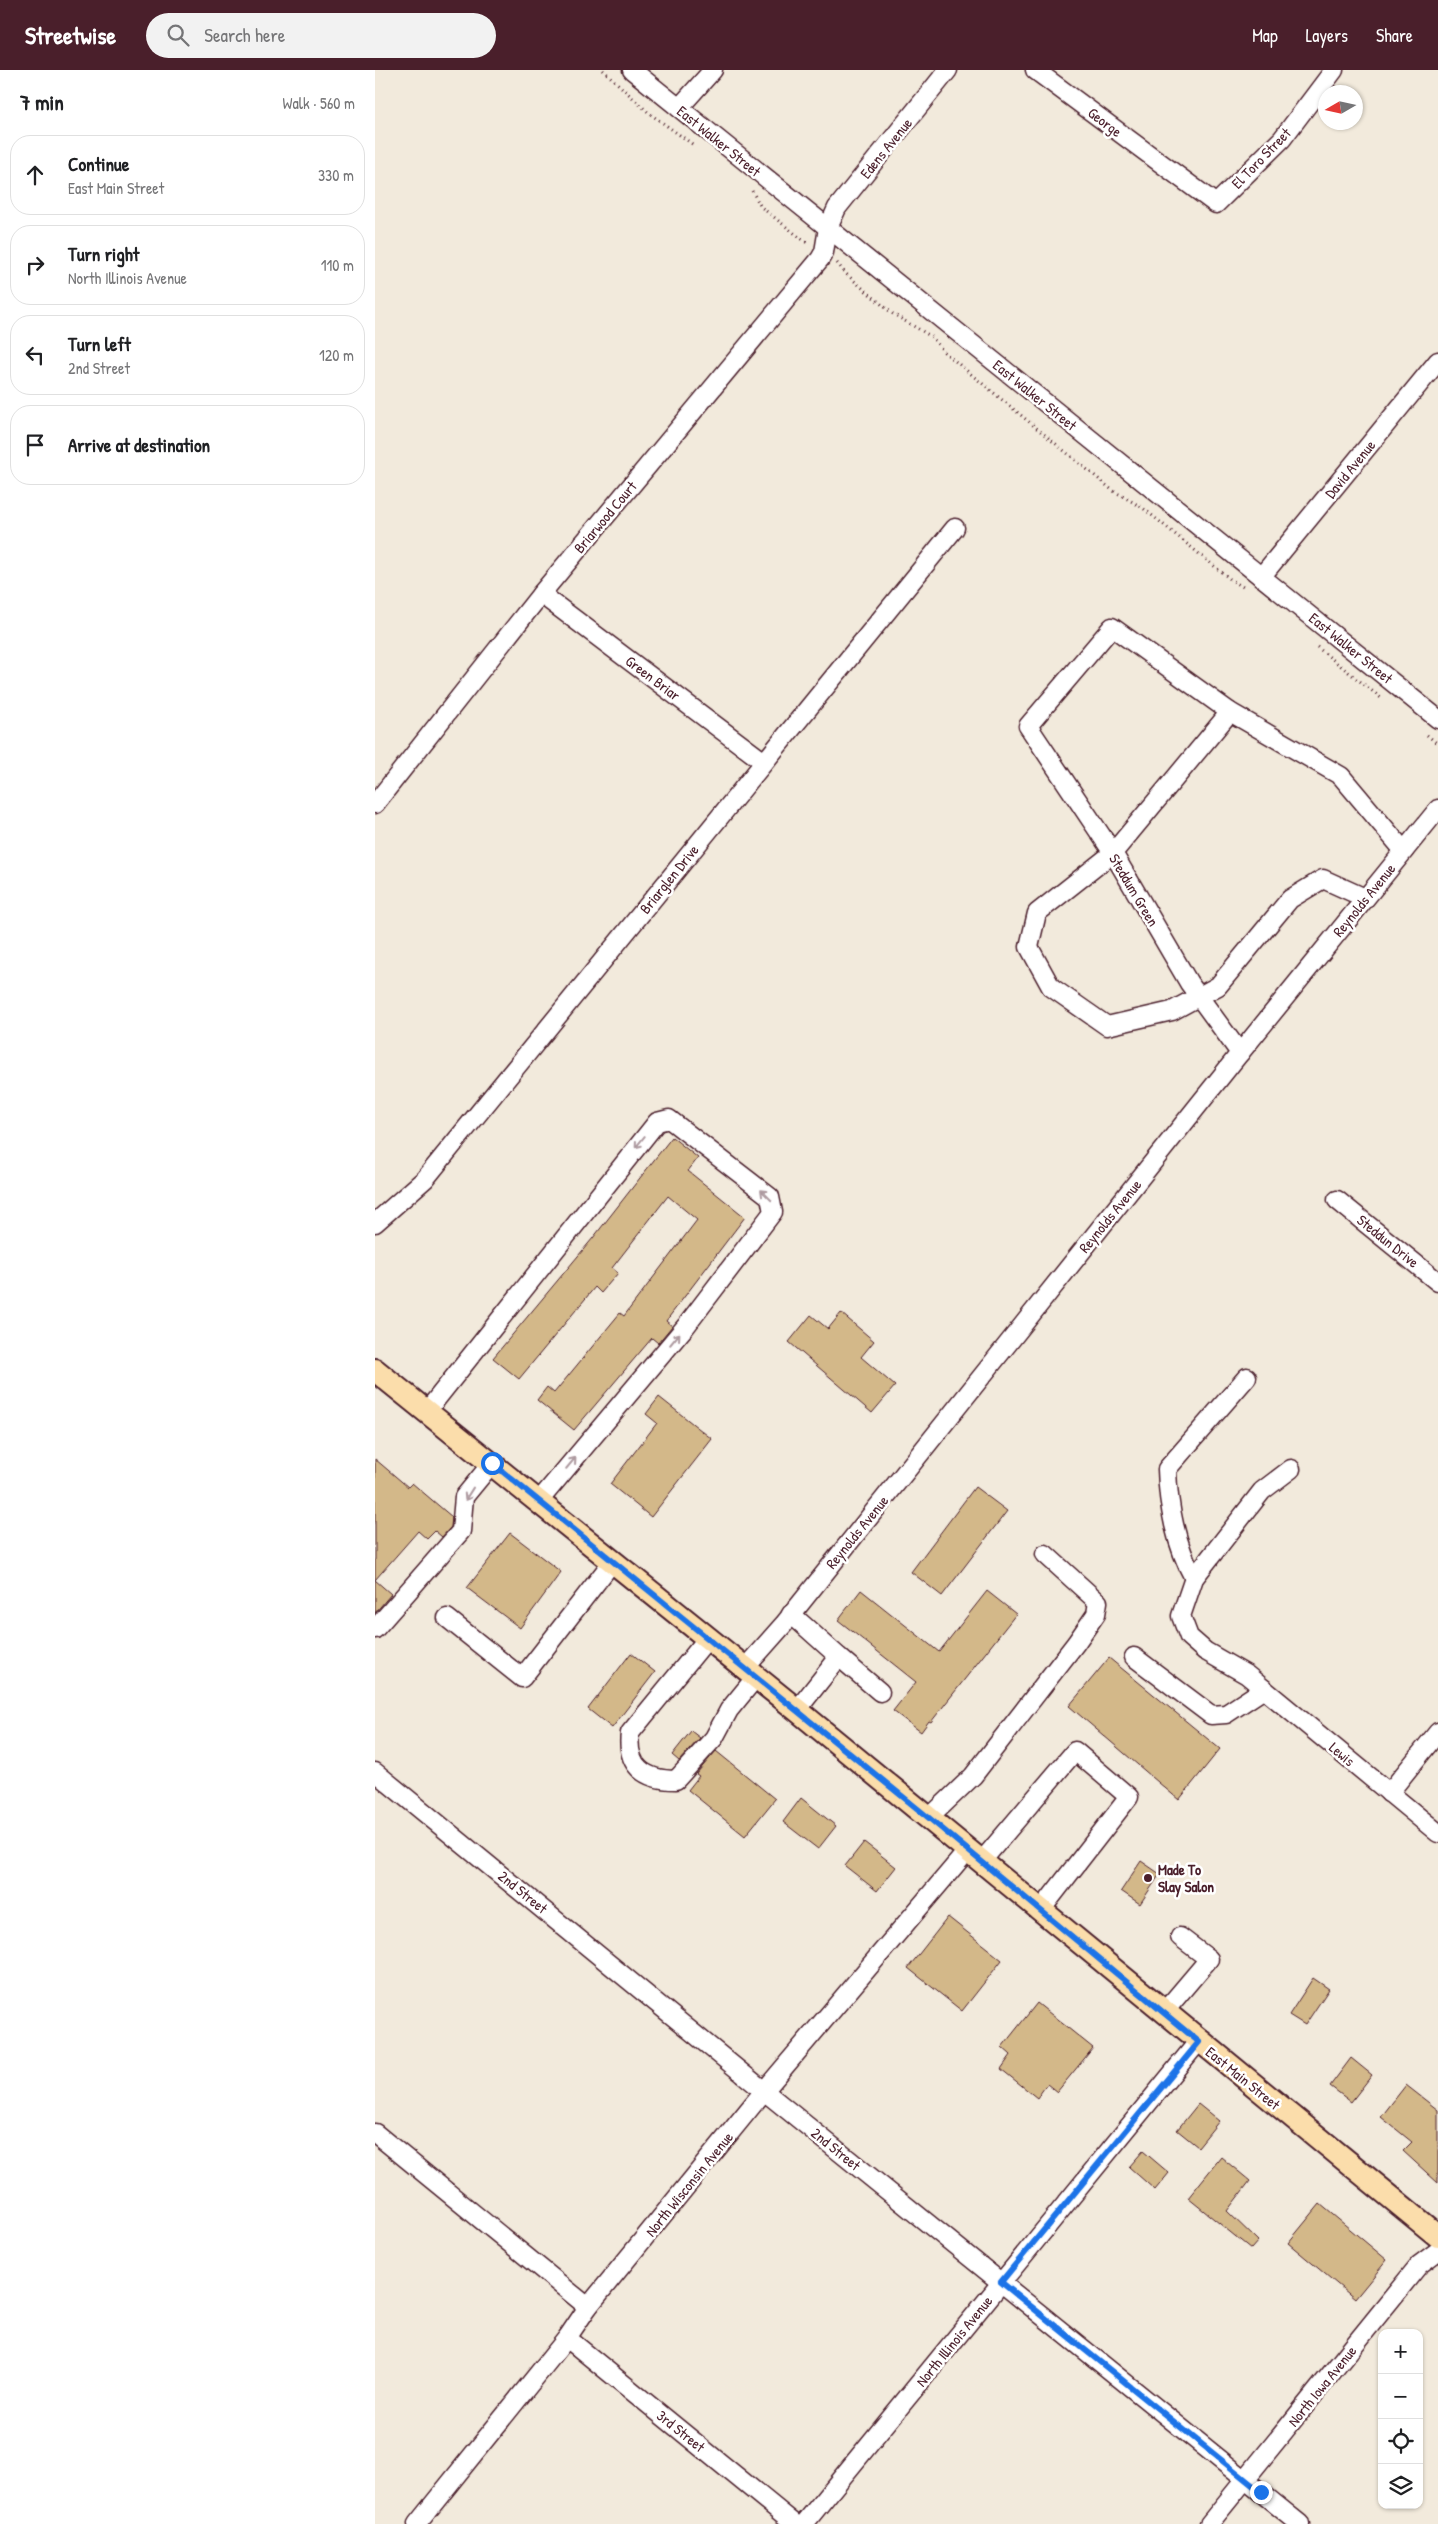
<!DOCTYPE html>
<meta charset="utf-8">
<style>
body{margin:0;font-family:"Patrick Hand",sans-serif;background:#f2f2f2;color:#202124}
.controls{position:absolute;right:15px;bottom:15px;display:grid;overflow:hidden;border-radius:10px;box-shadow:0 1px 4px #0004}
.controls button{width:45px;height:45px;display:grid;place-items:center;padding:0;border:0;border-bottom:1px solid #e0e0e0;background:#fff;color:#202124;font:25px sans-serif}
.compass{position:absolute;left:943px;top:15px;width:45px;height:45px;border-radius:50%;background:#fff;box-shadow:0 1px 4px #0004;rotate:261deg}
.stop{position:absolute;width:15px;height:15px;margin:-11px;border:4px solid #1a73e8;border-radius:50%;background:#fff}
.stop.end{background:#1a73e8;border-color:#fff;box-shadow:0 1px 5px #0008}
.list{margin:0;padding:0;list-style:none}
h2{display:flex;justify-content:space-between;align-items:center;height:65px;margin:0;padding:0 20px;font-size:21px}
h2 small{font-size:16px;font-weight:400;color:#757577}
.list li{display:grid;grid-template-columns:32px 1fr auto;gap:15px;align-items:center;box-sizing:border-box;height:80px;margin:0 10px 10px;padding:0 10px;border:1px solid #e0e0e0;border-radius:20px}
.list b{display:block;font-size:19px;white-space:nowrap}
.list p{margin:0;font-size:16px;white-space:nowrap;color:#757577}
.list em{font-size:16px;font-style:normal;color:#757577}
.icon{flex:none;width:28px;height:28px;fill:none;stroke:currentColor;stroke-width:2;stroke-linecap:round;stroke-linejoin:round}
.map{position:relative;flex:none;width:1063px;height:2454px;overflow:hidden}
header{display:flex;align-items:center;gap:30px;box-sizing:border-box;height:70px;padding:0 25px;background:#4a1f2b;color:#fff}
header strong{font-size:24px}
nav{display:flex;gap:28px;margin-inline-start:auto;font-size:18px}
.search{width:350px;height:45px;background:#f2f2f2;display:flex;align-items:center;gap:12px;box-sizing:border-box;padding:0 18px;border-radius:28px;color:#757577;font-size:19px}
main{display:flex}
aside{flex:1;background:#fff}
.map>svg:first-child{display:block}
.building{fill:#d3b889;stroke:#4a1f2b}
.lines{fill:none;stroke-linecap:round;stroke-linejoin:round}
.minor-casing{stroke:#4a1f2b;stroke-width:21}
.major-casing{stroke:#4a1f2b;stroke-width:26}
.path{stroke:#4a1f2b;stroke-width:3;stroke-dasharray:1 4;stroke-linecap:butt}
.minor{stroke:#fff;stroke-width:18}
.major{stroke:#fbddab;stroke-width:22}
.oneway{stroke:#ae9aa0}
.route{stroke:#1a73e8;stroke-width:6}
.poi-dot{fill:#4a1f2b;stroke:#fff;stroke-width:2}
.labels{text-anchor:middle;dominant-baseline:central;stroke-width:5;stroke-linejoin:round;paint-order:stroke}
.street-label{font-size:15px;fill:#4a1f2b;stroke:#fff}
.poi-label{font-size:15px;font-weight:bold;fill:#4a1f2b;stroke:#fff;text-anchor:start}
</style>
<header>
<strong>Streetwise</strong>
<div class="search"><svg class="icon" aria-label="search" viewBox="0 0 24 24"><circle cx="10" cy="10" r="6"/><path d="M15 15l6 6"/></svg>Search here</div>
<nav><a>Map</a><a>Layers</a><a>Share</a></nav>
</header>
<main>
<aside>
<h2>7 min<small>Walk · 560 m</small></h2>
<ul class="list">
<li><svg class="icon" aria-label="ahead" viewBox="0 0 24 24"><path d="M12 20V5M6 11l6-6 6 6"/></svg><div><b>Continue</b><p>East Main Street</p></div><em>330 m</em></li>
<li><svg class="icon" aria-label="right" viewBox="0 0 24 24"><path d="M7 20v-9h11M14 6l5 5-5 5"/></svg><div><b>Turn right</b><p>North Illinois Avenue</p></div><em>110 m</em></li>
<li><svg class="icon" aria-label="left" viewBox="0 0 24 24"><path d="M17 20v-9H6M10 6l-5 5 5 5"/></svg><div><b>Turn left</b><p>2nd Street</p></div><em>120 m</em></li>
<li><svg class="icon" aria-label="arrive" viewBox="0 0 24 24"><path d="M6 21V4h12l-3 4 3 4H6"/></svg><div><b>Arrive at destination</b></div></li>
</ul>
</aside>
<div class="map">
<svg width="1063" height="2454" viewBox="0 0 1063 2454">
<rect width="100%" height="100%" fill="#f2eadc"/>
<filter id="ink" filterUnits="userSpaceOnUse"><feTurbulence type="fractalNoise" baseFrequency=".02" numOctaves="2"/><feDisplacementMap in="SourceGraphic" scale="10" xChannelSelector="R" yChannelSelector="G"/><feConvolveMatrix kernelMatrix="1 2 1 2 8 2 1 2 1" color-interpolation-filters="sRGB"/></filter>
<g filter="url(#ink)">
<g class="building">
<polygon points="297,1067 323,1088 313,1101 370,1147 291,1251 297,1256 283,1273 277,1268 199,1360 162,1330 172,1317 179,1323 245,1243 249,1246 322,1150 293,1126 237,1198 243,1203 226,1223 220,1217 144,1309 118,1288 218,1168"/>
<polygon points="466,1243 499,1271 486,1287 520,1316 497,1343 414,1272 436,1245 453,1259"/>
<polygon points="284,1327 337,1369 276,1447 235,1414 282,1353 271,1344"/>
<polygon points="0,1389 33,1417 37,1413 77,1447 76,1457 67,1467 60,1461 52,1469 43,1461 0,1510 16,1524 0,1543"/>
<polygon points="600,1417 632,1441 567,1526 536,1502"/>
<polygon points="135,1463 186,1502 145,1558 92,1518"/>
<polygon points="486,1520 564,1582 612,1521 641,1544 556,1652 554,1651 546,1662 518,1641 541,1612 463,1550"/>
<polygon points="256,1583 280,1602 237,1658 213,1639"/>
<polygon points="734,1588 845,1679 804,1730 694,1636"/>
<polygon points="316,1661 325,1668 304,1691 297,1685"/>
<polygon points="341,1681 400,1729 370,1766 313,1720 324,1706 321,1704"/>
<polygon points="426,1728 461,1756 443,1779 408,1752"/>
<polygon points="489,1772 521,1797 502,1821 470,1796"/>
<polygon points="766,1791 785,1804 765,1834 746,1821"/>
<polygon points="573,1847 627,1890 587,1941 533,1898"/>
<polygon points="938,1908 954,1919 930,1955 914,1945"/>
<polygon points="662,1933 718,1978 682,2022 672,2014 662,2028 626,1999 636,1985 627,1977"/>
<polygon points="976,1988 997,2005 976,2032 955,2016"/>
<polygon points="1031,2015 1063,2040 1063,2113 1028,2081 1037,2072 1006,2047"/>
<polygon points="823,2034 844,2051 823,2077 802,2060"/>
<polygon points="768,2081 794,2103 780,2120 754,2097"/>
<polygon points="846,2087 875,2111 852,2141 883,2171 876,2179 813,2128"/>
<polygon points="945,2134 1012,2190 980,2229 913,2173"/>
</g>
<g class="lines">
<defs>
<g id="minor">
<polyline points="257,0 1063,649"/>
<polyline points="660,0 841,134 907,69 959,0"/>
<polyline points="304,38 338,0"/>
<polyline points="886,507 1063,291"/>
<polyline points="166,524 389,692"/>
<polyline points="855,642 738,783 662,843 654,877 676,917 732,956 797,941 843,916 915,829 948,809 990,828"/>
<polyline points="0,734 166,524 445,189 449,182 453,158 462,138 573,0"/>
<polyline points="865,983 814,913 738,783 653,656 737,557 855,642 966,706 1029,781"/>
<polyline points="962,1130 1063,1212"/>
<polyline points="0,1153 50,1109 580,458"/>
<polyline points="52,1341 282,1052 294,1049 395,1127 398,1142 311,1256 164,1431"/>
<polyline points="916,1399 887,1421 819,1508 806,1546 814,1567 830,1581 872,1605 1063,1763"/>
<path d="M819,1508c-18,-32 -26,-73 -27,-109l80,-92"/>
<polyline points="416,1544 464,1587"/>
<polyline points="72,1548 147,1608 238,1491"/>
<polyline points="0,1559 86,1461 89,1427 117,1393"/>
<path d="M333,1568l-78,95c-4,33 14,47 46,47l38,-42 15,-28 27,-33"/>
<polyline points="759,1587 836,1645 851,1644 889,1619"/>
<polyline points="370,1598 409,1554 865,983 1063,739"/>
<polyline points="422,1640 464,1587 505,1622"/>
<polyline points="0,1702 389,2021 925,2454"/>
<polyline points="1014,1723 1063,1662"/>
<polyline points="554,1748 598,1706 701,1573 721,1544 723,1532 670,1484"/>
<polyline points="606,1792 700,1681 754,1727 666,1840"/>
<polyline points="789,1942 834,1889 805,1867"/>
<polyline points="0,2063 213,2237"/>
<polyline points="192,2268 420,2454"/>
<polyline points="42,2454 192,2268 213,2237 389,2021 593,1780"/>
<polyline points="429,2454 823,1972"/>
<polyline points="834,2454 1044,2195 1063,2181"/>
</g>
<polyline id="major" points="0,1300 422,1640 1063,2166"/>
</defs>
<use href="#minor" class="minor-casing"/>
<use href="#major" class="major-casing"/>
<g class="path">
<polyline points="228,0 274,43 320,76"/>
<polyline points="377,121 386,137 432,173"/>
<polyline points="462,193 470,203 518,244 557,267 569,282 737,420 768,438 855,509 868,517"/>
<polyline points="942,577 1006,628"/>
<polyline points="1052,665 1063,674"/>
</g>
<use href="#minor" class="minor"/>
<use href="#major" class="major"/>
</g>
<defs><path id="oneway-shaft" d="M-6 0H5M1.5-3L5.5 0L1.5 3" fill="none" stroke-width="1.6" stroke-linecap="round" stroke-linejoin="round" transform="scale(1.25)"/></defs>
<g class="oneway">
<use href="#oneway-shaft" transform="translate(265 1072) rotate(129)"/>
<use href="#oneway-shaft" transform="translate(391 1125) rotate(-135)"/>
<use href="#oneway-shaft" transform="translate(300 1269) rotate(-50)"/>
<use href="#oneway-shaft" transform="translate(196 1393) rotate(-50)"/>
<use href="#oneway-shaft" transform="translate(94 1424) rotate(122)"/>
</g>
</g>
<g class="lines" filter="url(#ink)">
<polyline class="route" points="117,1393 554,1748 824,1972 626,2212 886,2422"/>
</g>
<circle class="poi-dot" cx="773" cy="1808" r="5"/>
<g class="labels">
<g class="street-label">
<text transform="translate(730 52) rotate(37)">George</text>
<text transform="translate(344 71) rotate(39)">East Walker Street</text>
<text transform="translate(511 78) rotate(-51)">Edens Avenue</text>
<text transform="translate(886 88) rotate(-46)">El Toro Street</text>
<text transform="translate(660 325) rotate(39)">East Walker Street</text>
<text transform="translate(975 399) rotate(-51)">David Avenue</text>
<text transform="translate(230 447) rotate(-50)">Briarwood Court</text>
<text transform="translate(976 578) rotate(39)">East Walker Street</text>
<text transform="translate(278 608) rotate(37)">Green Briar</text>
<text transform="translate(294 809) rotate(-51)">Briarglen Drive</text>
<text transform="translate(759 820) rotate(59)">Steddum Green</text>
<text transform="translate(989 830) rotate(-51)">Reynolds Avenue</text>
<text transform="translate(735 1146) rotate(-51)">Reynolds Avenue</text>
<text transform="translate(1013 1171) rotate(39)">Steddun Drive</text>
<text transform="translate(482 1462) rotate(-51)">Reynolds Avenue</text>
<text transform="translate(967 1684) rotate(40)">Lewis</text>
<text transform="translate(148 1822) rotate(39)">2nd Street</text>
<text transform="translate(868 2008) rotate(39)">East Main Street</text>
<text transform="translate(461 2079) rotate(39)">2nd Street</text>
<text transform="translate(314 2114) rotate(-51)">North Wisconsin Avenue</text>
<text transform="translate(579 2271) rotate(-51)">North Illinois Avenue</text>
<text transform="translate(947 2316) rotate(-51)">North Iowa Avenue</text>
<text transform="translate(306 2361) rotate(39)">3rd Street</text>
</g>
<g class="poi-label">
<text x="783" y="1799">Made To<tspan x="783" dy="17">Slay Salon</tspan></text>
</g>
</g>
</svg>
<div class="controls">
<button>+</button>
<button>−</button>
<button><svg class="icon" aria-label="locate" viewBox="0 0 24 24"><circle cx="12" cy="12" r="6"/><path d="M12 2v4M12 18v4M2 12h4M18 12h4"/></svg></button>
<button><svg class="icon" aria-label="layers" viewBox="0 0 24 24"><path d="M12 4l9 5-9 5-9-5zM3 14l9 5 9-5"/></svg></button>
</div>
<svg class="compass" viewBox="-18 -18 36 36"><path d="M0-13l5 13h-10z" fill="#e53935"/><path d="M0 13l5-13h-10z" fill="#757577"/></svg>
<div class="stop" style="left:117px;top:1393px"></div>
<div class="stop end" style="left:886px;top:2422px"></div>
</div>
</main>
